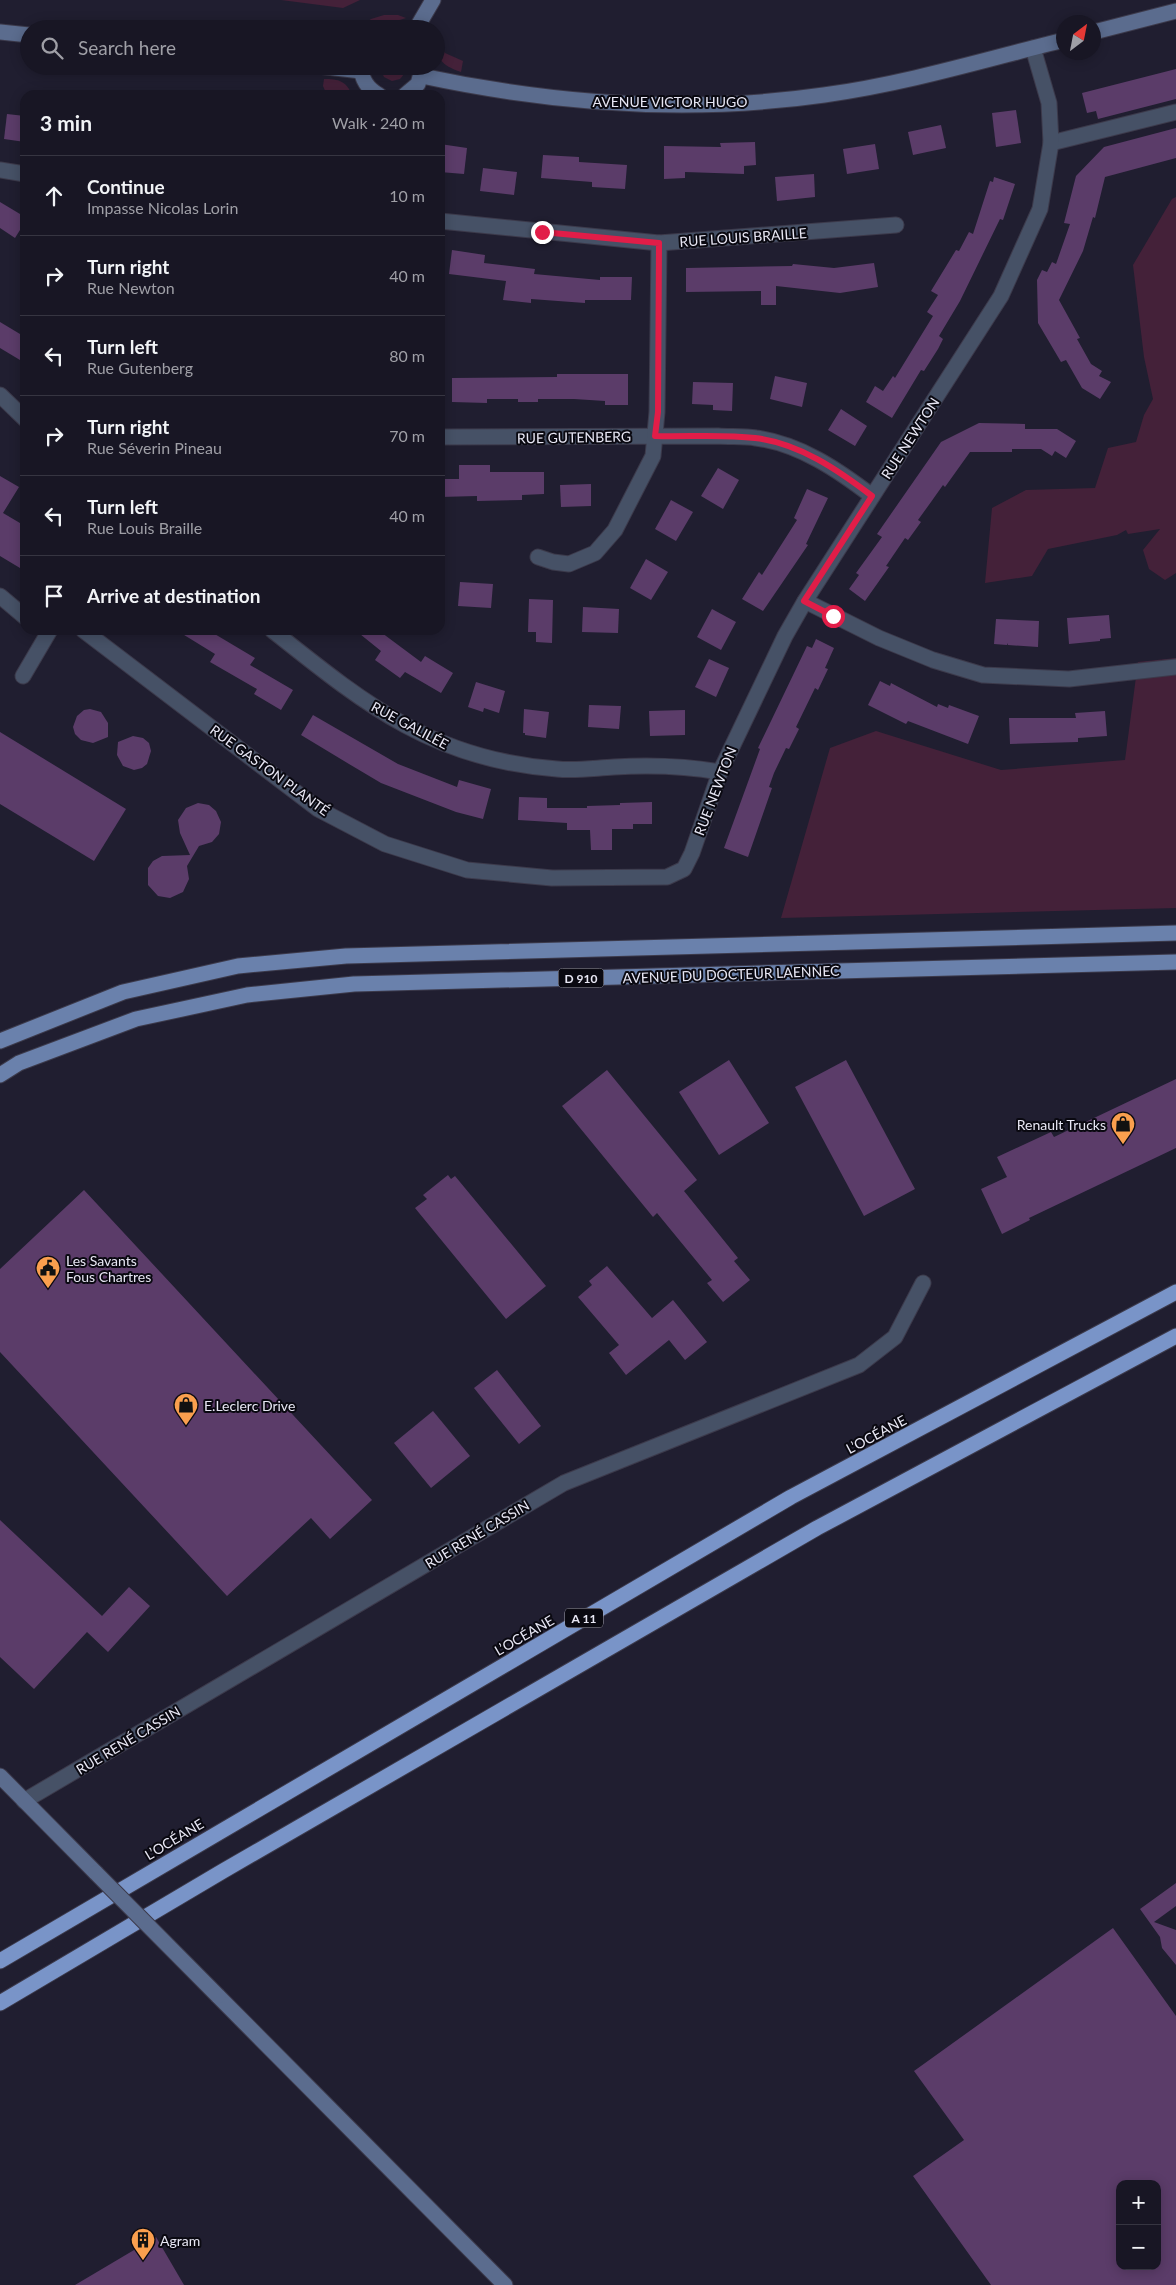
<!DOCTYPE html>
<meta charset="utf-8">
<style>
body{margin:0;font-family:Lato,sans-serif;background:#252331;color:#f1f3f6}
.controls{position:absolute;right:15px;bottom:15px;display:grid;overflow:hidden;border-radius:10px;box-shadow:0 2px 12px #0003}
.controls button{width:45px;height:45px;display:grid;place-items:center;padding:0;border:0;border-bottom:1px solid #363541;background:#181624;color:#f1f3f6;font:25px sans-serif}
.compass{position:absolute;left:1056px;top:15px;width:45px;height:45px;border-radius:50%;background:#181624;box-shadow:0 2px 12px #0003;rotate:32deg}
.stop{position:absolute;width:15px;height:15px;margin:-11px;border:4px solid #e11d48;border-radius:50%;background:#fff}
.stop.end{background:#e11d48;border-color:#fff;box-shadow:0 1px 5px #0008}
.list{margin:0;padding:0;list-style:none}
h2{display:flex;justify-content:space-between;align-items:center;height:65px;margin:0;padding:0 20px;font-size:21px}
h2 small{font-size:16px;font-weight:400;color:#9f9fa6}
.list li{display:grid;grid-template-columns:32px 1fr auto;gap:15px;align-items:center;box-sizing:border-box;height:80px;padding:0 20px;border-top:1px solid #363541}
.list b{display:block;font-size:19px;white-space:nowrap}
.list p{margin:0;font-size:16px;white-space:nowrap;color:#9f9fa6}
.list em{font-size:16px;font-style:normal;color:#9f9fa6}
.icon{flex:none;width:28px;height:28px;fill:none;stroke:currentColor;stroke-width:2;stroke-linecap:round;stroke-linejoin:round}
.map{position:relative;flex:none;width:1176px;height:2285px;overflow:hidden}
.search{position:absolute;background:#181624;box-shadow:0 2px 12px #0003;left:20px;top:20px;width:425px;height:55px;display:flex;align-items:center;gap:12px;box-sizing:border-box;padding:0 18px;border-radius:28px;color:#9f9fa6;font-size:19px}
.panel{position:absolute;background:#181624;box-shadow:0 2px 12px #0003;left:20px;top:90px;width:425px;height:545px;border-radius:15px}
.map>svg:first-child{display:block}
.green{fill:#442139}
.building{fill:#5b3c69;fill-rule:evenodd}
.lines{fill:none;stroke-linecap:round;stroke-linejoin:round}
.street-casing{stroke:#3c3a4b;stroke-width:17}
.secondary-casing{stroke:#3c3a4b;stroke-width:17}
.primary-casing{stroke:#3c3a4b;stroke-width:17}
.highway-casing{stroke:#3c3a4b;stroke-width:17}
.street{stroke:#465166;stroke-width:15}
.secondary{stroke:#5b6c8e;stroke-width:15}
.primary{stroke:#6a81ac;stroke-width:15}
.highway{stroke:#7994c8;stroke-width:15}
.secondary-bridge-casing{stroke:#3c3a4b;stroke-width:17;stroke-linecap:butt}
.secondary-bridge{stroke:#5b6c8e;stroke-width:15}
.route{stroke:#e11d48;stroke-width:6}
.labels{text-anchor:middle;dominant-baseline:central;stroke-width:4;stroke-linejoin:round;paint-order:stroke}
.shield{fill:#0a0911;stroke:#a5a4b0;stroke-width:1}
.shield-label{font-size:12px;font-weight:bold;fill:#e8e7f4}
.street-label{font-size:14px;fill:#e8e7f4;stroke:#0a0911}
.poi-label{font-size:14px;fill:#e8e7f4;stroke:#0a0911;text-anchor:start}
</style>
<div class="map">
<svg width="1176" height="2285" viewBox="0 0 1176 2285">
<rect width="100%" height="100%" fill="#201e30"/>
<g class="green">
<polygon points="281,0 360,0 343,8"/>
<polygon points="384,15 398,15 406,18 372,29 357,29 371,19"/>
<path d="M436,38l9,15 18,8 -2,11c-20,-7 -25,-13 -25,-34z"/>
<polygon points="379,66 406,66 405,73 400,79 392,81 384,77"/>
<path d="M324,79c15,0 22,2 28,16h-25l-4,-9z"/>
<polygon points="1176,197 1176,573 1165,580 1149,569 1143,550 1160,529 1128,534 1126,530 1117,535 1048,549 1032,576 985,583 992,508 1026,490 1095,488 1108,448 1136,442 1144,415 1153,399 1144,357 1133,265 1172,199"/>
<polygon points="1176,658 1176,908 781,918 830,748 876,731 1001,770 1125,760 1138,662"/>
</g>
<g class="building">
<polygon points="1176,69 1176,99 1098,119 1096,111 1087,113 1082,93"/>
<polygon points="1016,110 1021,143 996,147 992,113"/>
<polygon points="7,114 25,116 25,142 4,139"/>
<polygon points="941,125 946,148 913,155 908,132"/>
<polygon points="1176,128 1176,158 1105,177 1095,218 1093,217 1083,251 1059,300 1080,338 1077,339 1091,364 1102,371 1099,376 1111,382 1100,399 1082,388 1066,360 1061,362 1038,323 1037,280 1042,270 1047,272 1052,262 1056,264 1070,224 1064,223 1076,176 1104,147"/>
<polygon points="755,142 756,165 744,166 744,174 685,172 685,178 664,179 664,146 721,147 720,143"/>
<polygon points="440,144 467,148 464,174 440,172"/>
<polygon points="875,144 879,169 847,174 843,149"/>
<polygon points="543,155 579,157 579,162 627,165 625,189 592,187 592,182 541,178"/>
<polygon points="483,168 517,172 514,195 480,191"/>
<polygon points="814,174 815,197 777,201 775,177"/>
<polygon points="994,177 1015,184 1003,220 1000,219 960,301 939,336 943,339 938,349 924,371 921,370 892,418 866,402 875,386 883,391 893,376 895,378 933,316 927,312 938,295 931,291 956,250 959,251 969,232 973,234 990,181 993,182"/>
<polygon points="0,202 25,217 25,222 15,238 0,228"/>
<polygon points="452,250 485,255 484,263 535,269 534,274 600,280 600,277 632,277 631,300 585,300 585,303 531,299 531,303 503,300 506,281 449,274"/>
<polygon points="874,263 878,287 840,293 776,286 776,305 761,305 761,291 686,292 686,268 792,266 793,264 834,268"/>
<polygon points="0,322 25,337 25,363 0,348"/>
<polygon points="557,374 628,374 628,405 605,405 605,401 574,399 538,399 538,402 518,402 518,399 487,399 487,403 452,402 452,378 557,377"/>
<polygon points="775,376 807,383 802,407 770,399"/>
<polygon points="693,382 733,383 732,411 713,410 713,405 692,404"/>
<polygon points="841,409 867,426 855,446 828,430"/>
<polygon points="979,423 1025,424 1025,429 1057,429 1076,441 1066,458 1055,451 1052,456 1041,449 1012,449 1012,452 970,452 945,487 943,485 931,502 918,520 921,522 908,540 905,538 886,566 889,567 865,601 849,589 859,575 856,573 882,537 877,534 941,442"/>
<polygon points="459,465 490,465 490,472 544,472 544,494 522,495 522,500 477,501 477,496 440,497 440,479 459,479"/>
<polygon points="718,468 739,480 723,509 701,496"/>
<polygon points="0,476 19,487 3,513 25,526 25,571 0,556"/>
<polygon points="591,484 591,506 561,507 560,485"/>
<polygon points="807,489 828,498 806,544 808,545 763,611 742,599 759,572 762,575 797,520 794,518"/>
<polygon points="671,500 693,512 676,541 655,529"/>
<polygon points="646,559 668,572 651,600 630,588"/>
<polygon points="460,582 493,584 491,608 458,606"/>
<polygon points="529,599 553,600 552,643 536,642 536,632 528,632"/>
<polygon points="583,607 619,609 618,633 582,632"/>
<polygon points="712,609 736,622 721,650 697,637"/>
<polygon points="1109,615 1111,638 1100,639 1100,641 1069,644 1067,618"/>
<polygon points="996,619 1039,621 1038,647 1008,645 1008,643 1007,645 994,644"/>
<polygon points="176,630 208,630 255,658 250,665 293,690 281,710 254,694 257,689 210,662 215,654"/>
<polygon points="355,630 378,630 421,662 425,656 453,673 441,693 405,672 400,678 375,660 381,651"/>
<polygon points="816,639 834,648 825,668 828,669 818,690 815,688 796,727 799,729 789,749 786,748 774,773 769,787 772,788 748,857 724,848 760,749 758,748 807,646 812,648"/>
<polygon points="709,659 729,668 716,697 695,687"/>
<polygon points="880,681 890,686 891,683 937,707 938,704 948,708 949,705 979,716 968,744 908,721 906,724 868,705"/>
<polygon points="476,682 505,691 499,713 484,708 483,712 468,707"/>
<polygon points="589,705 621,706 619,729 588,727"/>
<polygon points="90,709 101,712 108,723 108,737 93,743 81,740 75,734 73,727 77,716 84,710"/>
<polygon points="524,709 549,712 546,738 525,735 525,733 523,733"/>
<polygon points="685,710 685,735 650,736 649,711"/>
<polygon points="1105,711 1107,736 1078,738 1078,742 1010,744 1009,718 1076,718 1075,713"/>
<polygon points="313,715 398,764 457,787 459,780 491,789 483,819 456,812 381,783 349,764 301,735"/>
<polygon points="0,732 126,809 94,861 0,804"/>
<polygon points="133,736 143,738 149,743 151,751 147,764 142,768 134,770 123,766 117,755 118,742"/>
<polygon points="519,797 547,798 547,808 587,808 587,806 620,805 620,803 652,802 652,824 633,824 633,829 612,829 612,850 591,850 590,830 567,830 567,823 518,820"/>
<polygon points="198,803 209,805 216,811 221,822 219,834 212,842 199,846 187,866 189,879 183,892 170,898 158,896 148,885 148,868 153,861 162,856 190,855 180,833 178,820 186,808"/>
<polygon points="729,1060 769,1123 719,1155 679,1092"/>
<polygon points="846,1060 915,1189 864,1216 795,1087"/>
<polygon points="607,1070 697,1180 684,1191 738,1258 734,1261 750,1280 723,1302 707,1283 712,1280 657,1213 653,1217 562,1106"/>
<polygon points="1176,1079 1176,1148 1029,1218 1030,1220 1002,1234 981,1189 1007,1177 997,1157 1051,1132 1054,1137"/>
<polygon points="448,1175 451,1179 455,1176 546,1286 506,1319 415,1208 427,1199 423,1195"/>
<polygon points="84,1190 372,1500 330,1539 311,1518 227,1596 0,1352 0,1269"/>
<polygon points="607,1266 652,1318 673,1300 707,1342 685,1360 669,1340 626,1375 609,1353 619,1345 578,1297 592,1285 589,1281"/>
<polygon points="497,1370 541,1426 519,1444 474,1388"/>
<polygon points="433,1411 470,1456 431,1488 394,1443"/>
<polygon points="0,1520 102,1616 129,1587 150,1606 108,1652 87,1632 34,1689 0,1657"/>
<polygon points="1176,1883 1176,1906 1154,1922 1176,1930 1176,1965 1162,1948 1160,1937 1140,1909"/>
<path d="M1113,1928l63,88v269h-185l-78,-109 51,-36 -50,-69zM1120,2184h37v82h-37z"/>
<polygon points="156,2237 184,2285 75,2285"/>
</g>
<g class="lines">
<defs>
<g id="street">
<polyline points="1051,143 1176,112"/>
<polyline points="0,170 25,174"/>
<polyline points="440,221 659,243 896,225"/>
<polyline points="0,395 25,419"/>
<path d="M440,437l278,-1c12,1 26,0 38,2 44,6 82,32 116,58"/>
<polyline points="538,557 553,562 569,564 595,553 615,530 653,456 657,412 659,243"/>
<polyline points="0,596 25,617"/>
<polyline points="805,601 879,638 933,660 983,675 1069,679 1176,667"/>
<polyline points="83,630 318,809 385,844 467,870 552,878 667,877 684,869 692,853 720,772 785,636 805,601 1001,296 1040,209 1051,143 1049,103 1033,48"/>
<path d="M272,630c93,74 161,130 285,139 18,2 38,-1 57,-2 35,-2 71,-1 106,5"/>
<polyline points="23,676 50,630"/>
<polyline points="24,1801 564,1483 859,1365 895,1337 923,1283"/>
</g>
<g id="secondary">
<polyline points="416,29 433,0"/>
<polyline points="0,32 29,35"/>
<polyline points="1094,32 1176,11"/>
<polyline points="318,66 361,71"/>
<path d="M361,66c0,13 7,23 18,29"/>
<path d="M422,76c131,28 269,38 402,19 81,-11 160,-35 240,-55"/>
<polyline points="405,95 418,84 423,66"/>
<polyline points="0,1776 96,1873"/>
<polyline points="218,1996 505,2285"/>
</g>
<g id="primary">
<polyline points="0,1041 123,992 238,966 346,956 1176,933"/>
<polyline points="0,1075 19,1063 136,1019 247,995 354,984 1176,962"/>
</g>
<g id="highway">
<polyline points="0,1961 791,1497 1176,1292"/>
<polyline points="0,2003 223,1871 817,1528 1176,1336"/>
</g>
</defs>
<use href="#street" class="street-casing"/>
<use href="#secondary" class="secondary-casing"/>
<use href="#primary" class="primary-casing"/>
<use href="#highway" class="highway-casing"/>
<use href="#street" class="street"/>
<use href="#secondary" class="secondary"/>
<use href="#primary" class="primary"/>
<use href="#highway" class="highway"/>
<defs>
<polyline id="secondary-bridge" points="96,1873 218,1996"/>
</defs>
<use href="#secondary-bridge" class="secondary-bridge-casing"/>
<use href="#secondary-bridge" class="secondary-bridge"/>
</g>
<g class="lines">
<path class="route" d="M542,232l117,11 -1,169 -3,24c33,1 67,-2 100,2 44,5 83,32 117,58l-68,105 29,15"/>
</g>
<defs>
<symbol id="shop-pin" viewBox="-11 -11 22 30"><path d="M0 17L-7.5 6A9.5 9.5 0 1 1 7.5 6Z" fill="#fa9f4e" stroke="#0a0911"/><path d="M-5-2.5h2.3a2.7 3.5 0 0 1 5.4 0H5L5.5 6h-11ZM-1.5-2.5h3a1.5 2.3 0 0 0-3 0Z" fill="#111"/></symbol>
<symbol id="civic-pin" viewBox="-11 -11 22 30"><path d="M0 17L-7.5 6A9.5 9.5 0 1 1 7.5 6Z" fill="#fa9f4e" stroke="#0a0911"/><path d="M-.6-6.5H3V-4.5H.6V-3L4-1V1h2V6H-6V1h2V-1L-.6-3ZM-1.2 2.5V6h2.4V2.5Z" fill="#111"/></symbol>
<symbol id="building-pin" viewBox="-11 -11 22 30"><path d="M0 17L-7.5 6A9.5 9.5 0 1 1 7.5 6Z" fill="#fa9f4e" stroke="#0a0911"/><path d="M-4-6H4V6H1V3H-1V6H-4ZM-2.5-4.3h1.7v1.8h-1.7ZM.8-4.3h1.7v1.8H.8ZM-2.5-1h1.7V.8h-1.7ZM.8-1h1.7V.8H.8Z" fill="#111"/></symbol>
</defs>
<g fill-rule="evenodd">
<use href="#shop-pin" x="1109" y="1110" width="28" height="38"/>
<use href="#civic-pin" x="34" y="1254" width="28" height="38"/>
<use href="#shop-pin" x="172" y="1391" width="28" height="38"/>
<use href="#building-pin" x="129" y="2226" width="28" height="38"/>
</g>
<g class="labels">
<g class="shield">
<rect x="558.5" y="968.5" width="45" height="19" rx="4"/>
<rect x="565" y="1608.5" width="38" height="19" rx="4"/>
</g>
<g class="shield-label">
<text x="581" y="978">D 910</text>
<text x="584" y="1618">A 11</text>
</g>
<g class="street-label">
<text x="670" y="101">AVENUE VICTOR HUGO</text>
<text transform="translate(743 237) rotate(-4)">RUE LOUIS BRAILLE</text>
<text transform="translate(574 437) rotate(-1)">RUE GUTENBERG</text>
<text transform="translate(910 438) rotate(-57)">RUE NEWTON</text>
<text transform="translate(410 725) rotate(28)">RUE GALILÉE</text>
<text transform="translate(270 770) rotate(36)">RUE GASTON PLANTÉ</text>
<text transform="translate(715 791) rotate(-69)">RUE NEWTON</text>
<text transform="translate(731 974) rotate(-2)">AVENUE DU DOCTEUR LAENNEC</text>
<text transform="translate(876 1434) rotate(-28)">L’OCÉANE</text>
<text transform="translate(477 1534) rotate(-31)">RUE RENÉ CASSIN</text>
<text transform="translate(524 1635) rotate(-30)">L’OCÉANE</text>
<text transform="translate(128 1740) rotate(-31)">RUE RENÉ CASSIN</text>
<text transform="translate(174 1839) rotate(-31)">L’OCÉANE</text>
</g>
<g class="poi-label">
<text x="1106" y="1124" text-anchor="end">Renault Trucks</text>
<text x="66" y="1260">Les Savants<tspan x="66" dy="16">Fous Chartres</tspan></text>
<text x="204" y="1405">E.Leclerc Drive</text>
<text x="160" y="2240">Agram</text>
</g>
</g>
</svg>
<div class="controls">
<button>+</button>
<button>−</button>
</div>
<svg class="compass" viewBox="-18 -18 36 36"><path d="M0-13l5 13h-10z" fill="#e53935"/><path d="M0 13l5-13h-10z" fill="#9f9fa6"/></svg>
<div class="stop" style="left:833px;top:616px"></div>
<div class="stop end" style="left:542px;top:232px"></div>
<div class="search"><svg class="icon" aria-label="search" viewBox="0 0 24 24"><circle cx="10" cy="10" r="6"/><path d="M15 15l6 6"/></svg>Search here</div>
<section class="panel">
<h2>3 min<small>Walk · 240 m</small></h2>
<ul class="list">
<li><svg class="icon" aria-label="ahead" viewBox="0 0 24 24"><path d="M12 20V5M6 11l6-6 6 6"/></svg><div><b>Continue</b><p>Impasse Nicolas Lorin</p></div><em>10 m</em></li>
<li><svg class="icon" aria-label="right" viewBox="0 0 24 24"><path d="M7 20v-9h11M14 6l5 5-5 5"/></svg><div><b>Turn right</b><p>Rue Newton</p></div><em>40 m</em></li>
<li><svg class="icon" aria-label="left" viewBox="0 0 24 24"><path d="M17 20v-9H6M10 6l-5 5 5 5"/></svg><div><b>Turn left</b><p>Rue Gutenberg</p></div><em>80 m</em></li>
<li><svg class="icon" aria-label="right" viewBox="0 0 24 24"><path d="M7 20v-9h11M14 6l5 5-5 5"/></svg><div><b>Turn right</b><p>Rue Séverin Pineau</p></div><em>70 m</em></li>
<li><svg class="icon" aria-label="left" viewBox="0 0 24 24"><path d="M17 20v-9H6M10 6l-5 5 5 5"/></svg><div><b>Turn left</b><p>Rue Louis Braille</p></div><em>40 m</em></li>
<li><svg class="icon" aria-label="arrive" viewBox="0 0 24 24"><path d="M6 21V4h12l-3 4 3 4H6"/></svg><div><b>Arrive at destination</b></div></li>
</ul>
</section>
</div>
